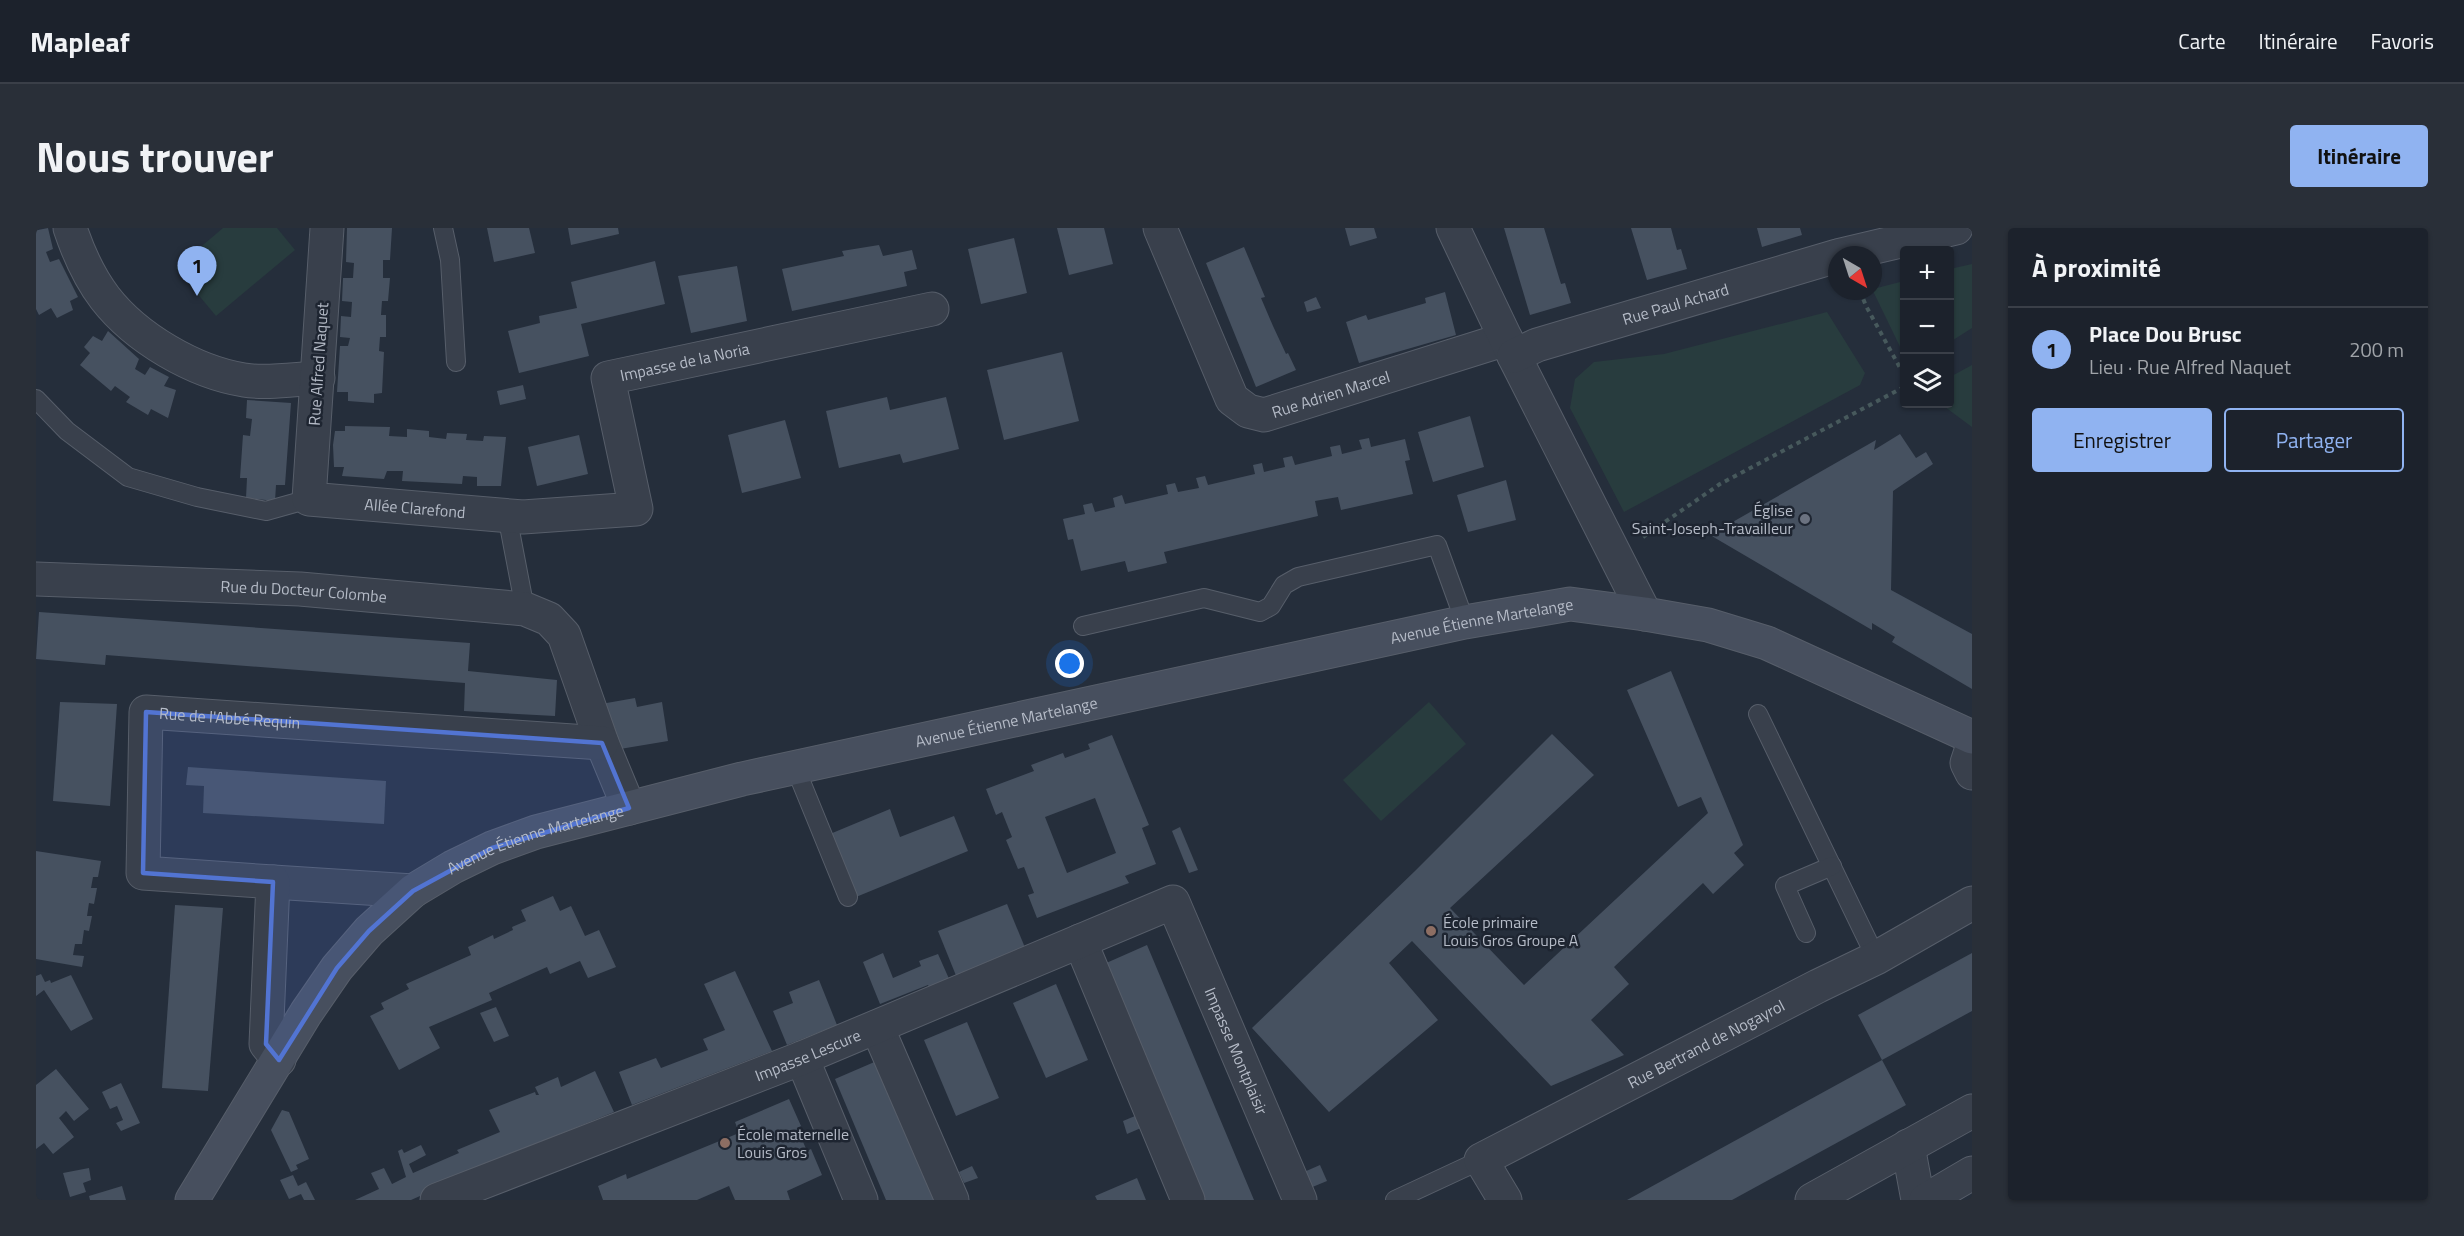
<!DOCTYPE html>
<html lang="fr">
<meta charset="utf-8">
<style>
body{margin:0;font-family:"Titillium Web",sans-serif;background:#292f38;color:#f1f3f6}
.controls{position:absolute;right:18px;top:18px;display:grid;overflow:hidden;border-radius:6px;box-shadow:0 2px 4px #0004}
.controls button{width:54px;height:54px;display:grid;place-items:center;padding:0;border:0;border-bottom:2px solid #3a3f48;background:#1c222c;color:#f1f3f6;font:30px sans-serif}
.compass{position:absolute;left:1792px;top:18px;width:54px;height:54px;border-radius:50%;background:#1c222c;box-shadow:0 2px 4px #0004;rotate:141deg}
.you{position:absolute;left:1034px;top:436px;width:21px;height:21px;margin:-15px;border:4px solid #fff;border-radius:50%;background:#1a73e8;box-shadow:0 0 0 9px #1a73e833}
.badge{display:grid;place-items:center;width:39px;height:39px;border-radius:50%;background:#90b3f1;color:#111;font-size:20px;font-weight:700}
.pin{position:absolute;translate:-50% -50px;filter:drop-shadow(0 2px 3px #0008)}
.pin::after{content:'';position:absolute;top:32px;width:21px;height:18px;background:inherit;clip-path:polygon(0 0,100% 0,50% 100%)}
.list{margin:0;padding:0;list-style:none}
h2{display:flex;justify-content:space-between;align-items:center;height:78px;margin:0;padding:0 24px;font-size:26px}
h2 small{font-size:20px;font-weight:400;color:#a0a4a9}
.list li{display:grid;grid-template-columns:39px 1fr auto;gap:18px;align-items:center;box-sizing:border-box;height:84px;padding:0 24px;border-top:2px solid #3a3f48}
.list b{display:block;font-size:22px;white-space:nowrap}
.list p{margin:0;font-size:20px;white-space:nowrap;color:#a0a4a9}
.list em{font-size:20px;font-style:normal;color:#a0a4a9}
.actions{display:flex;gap:12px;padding:18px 24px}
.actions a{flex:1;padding:14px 0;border:2px solid #90b3f1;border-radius:6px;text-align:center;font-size:21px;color:#90b3f1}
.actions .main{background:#90b3f1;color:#111}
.icon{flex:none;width:33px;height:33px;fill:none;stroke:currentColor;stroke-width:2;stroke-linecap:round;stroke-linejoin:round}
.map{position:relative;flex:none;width:1936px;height:972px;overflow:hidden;border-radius:6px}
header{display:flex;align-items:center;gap:36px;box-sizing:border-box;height:84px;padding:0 30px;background:#1c222c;border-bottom:2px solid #3a3f48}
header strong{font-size:28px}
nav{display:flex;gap:33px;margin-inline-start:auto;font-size:21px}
.intro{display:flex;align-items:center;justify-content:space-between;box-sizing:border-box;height:144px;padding:0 36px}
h1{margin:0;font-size:42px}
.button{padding:15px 27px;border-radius:6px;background:#90b3f1;color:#111;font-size:21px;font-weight:700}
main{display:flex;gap:36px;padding:0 36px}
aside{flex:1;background:#1c222c;border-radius:6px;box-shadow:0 2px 4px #0004}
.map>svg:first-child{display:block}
.green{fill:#283c3e}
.building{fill:#465160;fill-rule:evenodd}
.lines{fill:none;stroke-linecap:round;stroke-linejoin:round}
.lane-casing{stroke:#575e6a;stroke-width:20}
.street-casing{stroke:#575e6a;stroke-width:35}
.secondary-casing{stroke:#575e6a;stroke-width:35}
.path{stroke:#47595c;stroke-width:4;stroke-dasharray:4.5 4.5;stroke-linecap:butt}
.lane{stroke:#39404c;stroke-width:18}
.street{stroke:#39404c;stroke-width:33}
.secondary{stroke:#474f5e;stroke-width:33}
.marked{fill:#5274d2;fill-opacity:0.2;stroke:#5274d2;stroke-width:4.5;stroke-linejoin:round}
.worship-dot{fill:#6b7280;stroke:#1e2531;stroke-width:2}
.education-dot{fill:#8d6e63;stroke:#1e2531;stroke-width:2}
.labels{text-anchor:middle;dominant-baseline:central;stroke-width:5;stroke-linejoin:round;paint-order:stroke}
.street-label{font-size:16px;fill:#b5bbc7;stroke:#1e2531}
.poi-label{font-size:16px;fill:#b5bbc7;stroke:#1e2531;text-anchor:start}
</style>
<header>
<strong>Mapleaf</strong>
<nav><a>Carte</a><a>Itinéraire</a><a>Favoris</a></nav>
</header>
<div class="intro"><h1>Nous trouver</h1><a class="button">Itinéraire</a></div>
<main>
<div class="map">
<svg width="1936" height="972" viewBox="0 0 1936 972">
<rect width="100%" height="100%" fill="#252e3b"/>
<g class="green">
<polygon points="187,0 241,0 259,22 180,88 140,40"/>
<polygon points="1936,36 1936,100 1914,114 1914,41"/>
<polygon points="1868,53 1868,127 1837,63 1837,61"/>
<polygon points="1791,84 1829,145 1824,157 1588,284 1534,180 1539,151 1558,134 1628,126"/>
<polygon points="1936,137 1936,199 1905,176 1914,176 1914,149"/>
<polygon points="1393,474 1430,516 1345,593 1307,552"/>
</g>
<g class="building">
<polygon points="0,0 2,2 12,0 17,21 10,24 14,34 23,31 42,69 34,73 37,82 21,90 15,80 3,87 0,81"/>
<polygon points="311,0 356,0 354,32 347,32 347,50 354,50 352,73 346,73 345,87 350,87 350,109 344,109 343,123 348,124 346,165 338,166 338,175 312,173 312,164 301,164 304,118 312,118 314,110 304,109 305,88 315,89 316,74 306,73 307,50 317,50 318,35 310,34"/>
<polygon points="451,0 493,0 499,25 458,34"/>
<polygon points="532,0 582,0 583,6 535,17"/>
<polygon points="1021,0 1068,0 1077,36 1033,47"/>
<polygon points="1309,0 1338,0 1341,10 1314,18"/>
<polygon points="1468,0 1508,0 1525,56 1529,55 1535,75 1494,87"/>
<polygon points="1595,0 1635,0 1641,22 1645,21 1651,41 1611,52"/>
<polygon points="1721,0 1764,0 1766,7 1726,19"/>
<polygon points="978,10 991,65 945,76 932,21"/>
<polygon points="843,17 847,28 876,22 881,41 868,44 871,58 756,83 746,41 808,28 806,23"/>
<polygon points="1208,19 1229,69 1225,70 1237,98 1250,126 1252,125 1260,142 1220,159 1170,35"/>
<polygon points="619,33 629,76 545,96 553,128 483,145 472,103 504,95 503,88 541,80 535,54"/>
<polygon points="701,38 711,93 655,105 642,48"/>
<polygon points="1409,64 1420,107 1323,135 1310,94 1330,87 1332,92 1390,75 1389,70"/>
<polygon points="1280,69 1285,80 1271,84 1268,74"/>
<polygon points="72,103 103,131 99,141 109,147 114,139 133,149 128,158 140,162 132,190 115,181 112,187 90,174 94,169 79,158 75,163 44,137 54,125 48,119 57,108 66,113"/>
<polygon points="1026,124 1043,193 968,212 951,142"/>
<polygon points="487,157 490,171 464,177 461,163"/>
<polygon points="851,169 854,182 910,169 923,221 867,235 864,226 803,240 790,183"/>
<polygon points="211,172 255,175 249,257 240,257 239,273 210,270 211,250 204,250 207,207 214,208 216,191 210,190"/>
<polygon points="1434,188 1448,239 1397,254 1382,204"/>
<polygon points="749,192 765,250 706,265 692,207"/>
<polygon points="309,198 354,199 353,208 371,209 371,201 393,203 393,209 410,211 411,205 431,206 430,212 447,213 448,208 470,209 465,258 441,258 441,249 427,248 426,256 366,253 367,243 351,243 348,251 306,248 308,239 298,239 297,217 299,203 309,203"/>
<polygon points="1864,206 1880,230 1890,224 1897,236 1857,263 1855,362 1936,406 1936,461 1856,414 1859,409 1836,395 1836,402 1674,307 1840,212 1838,222"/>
<polygon points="543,207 552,246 501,258 492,219"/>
<polygon points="1333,210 1335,219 1369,211 1374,232 1369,233 1377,266 1305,282 1302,269 1279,273 1282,288 1128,324 1131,335 1092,344 1089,333 1045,343 1037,311 1032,312 1027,291 1049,286 1047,277 1056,275 1059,284 1079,279 1077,270 1086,267 1089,276 1132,266 1130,257 1139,255 1142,264 1163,260 1160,250 1169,248 1172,257 1219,246 1217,237 1226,235 1228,244 1249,239 1247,230 1256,228 1259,237 1296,228 1294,219 1304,217 1306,226 1326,221 1323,212"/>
<polygon points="1470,252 1480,292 1432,304 1421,267"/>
<polygon points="3,384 434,415 432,443 521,452 519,488 428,483 429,455 70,427 69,437 0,431"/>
<polygon points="1635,443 1707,617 1698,625 1708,637 1677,666 1667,655 1578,739 1593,756 1555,792 1588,827 1515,858 1376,713 1353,735 1402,792 1293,884 1216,800 1379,643 1516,506 1558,547 1414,680 1488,757 1672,585 1665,569 1642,579 1591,462"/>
<polygon points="599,470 601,479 626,474 632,513 584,521 565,476"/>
<polygon points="24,474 81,476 74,578 17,573"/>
<path d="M1076,507l37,90 -7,3 14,36 -31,12 4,7 -92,35 -9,-23 6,-2 -10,-26 -6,2 -12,-29 6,-3 -10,-25 -6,3 -10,-26 48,-18 -3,-6 32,-12 2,5 25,-9 -2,-5zM1059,570l21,55 -49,20 -22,-56z"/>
<polygon points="152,539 350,553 348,596 167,585 168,558 150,557"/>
<polygon points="854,581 864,609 918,588 932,623 820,669 794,606"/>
<polygon points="1144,599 1162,642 1153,645 1136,603"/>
<polygon points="0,623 65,633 62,649 57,649 55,660 61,660 58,676 53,675 51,688 56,688 53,703 48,702 46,716 39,716 37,727 48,728 46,739 0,731"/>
<polygon points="517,668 524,683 535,678 549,708 563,702 580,739 552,750 544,733 514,746 511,739 453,765 456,772 393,799 404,820 363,842 334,788 348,781 345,775 373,761 370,756 435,727 432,719 457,707 458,711 477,702 476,699 490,693 485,682"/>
<polygon points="971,676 990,722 921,750 902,703"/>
<polygon points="139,677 187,680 172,863 126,860"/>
<polygon points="1111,717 1218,972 1169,972 1103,813 1101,813 1068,736"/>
<polygon points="847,725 857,750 885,738 883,733 902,726 914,753 894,761 892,757 844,776 827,734"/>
<polygon points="1936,725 1936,783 1846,832 1822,787"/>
<polygon points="699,743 736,823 596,877 583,844 620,830 625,840 672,822 667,811 689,802 668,756"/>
<polygon points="5,746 9,754 14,752 15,755 35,747 57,791 35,803 8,762 0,768 0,748"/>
<polygon points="783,752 801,797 751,817 737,783 757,775 753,764"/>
<polygon points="1020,756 1052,832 1010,850 977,775"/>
<polygon points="460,779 473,808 458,814 444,785"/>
<polygon points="931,794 963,870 920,888 888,812"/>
<polygon points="843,832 899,972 850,972 799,851"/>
<polygon points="1846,832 1870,877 1696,972 1591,972"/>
<polygon points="20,841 53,881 38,893 30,883 23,890 38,909 17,926 8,915 0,921 0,857"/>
<polygon points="559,843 578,884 519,908 375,972 319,972 343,961 335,945 348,940 356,956 370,949 362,923 366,921 368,925 385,917 390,927 373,936 377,945 423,925 421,922 464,904 453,882 499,864 500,867 503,867 499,859 522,849 525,859"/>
<polygon points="85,855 104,895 85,903 80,895 87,892 81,878 74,881 66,864"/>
<polygon points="753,871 765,898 761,900 771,923 775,921 786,947 751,963 754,972 699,972 693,958 661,972 567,972 562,958 590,946 591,951 703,905 699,894"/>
<polygon points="246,882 253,884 273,931 260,937 262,941 255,944 235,902"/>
<polygon points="1099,888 1105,900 1091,906 1087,893"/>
<polygon points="1284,937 1291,953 1274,960 1268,944"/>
<polygon points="936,938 942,950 928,955 923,944"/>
<polygon points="53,940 55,952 47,955 50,964 34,969 27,945"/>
<polygon points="257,947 262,958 270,954 279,972 268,972 265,966 253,971 244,952"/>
<polygon points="1101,950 1110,972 1061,972 1059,968"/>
<polygon points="86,958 90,972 54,972 53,968"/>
</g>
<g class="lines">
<defs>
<g id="lane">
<polyline points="407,0 414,32 420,134"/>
<polyline points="0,171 31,203 92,249 161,269 230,283 273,271"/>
<polyline points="471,287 489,381"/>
<polyline points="1047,398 1168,370 1224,384 1235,378 1248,357 1262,349 1401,317 1429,394"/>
<polyline points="1722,486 1840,730"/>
<polyline points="759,539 812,669"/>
<polyline points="1770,705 1749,658 1796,638"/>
<polyline points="1359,972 1445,932"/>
</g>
<g id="street">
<path d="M34,0c8,24 19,49 35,70 31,40 89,74 139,82 21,4 52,-1 74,-2"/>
<path id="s1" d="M291,0l-18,271 214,18 113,-8 -28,-131 324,-69"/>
<path id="s2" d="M1124,0l72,171 16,12 16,4 242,-76"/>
<polyline points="1417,0 1478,128 1609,386"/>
<polyline points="1805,27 1920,0"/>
<path id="s3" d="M1478,128l23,-11 300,-89"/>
<path id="s4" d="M0,351l264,10 225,20 24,10 15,16 38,108 27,65"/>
<polyline points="1936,520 1931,535 1936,545"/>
<polyline points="237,654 377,663"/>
<polyline points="1044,713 1152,972"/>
<polyline points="841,799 916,972"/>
<polyline points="766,830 825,972"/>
<path id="s5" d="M243,832l-13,-16 7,-162 -130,-9 3,-161 456,31"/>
<polyline points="1872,918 1882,972"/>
<path id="s6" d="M401,972l365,-142 371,-156 127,298"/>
<path id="s7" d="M1469,972l-24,-40 337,-174 58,-28 96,-55"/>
<polyline points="1776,972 1936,883"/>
<polyline points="1890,972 1936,945"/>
</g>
<g id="secondary">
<path id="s8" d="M156,972l114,-187 31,-45 32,-37 44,-40 40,-24 39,-19 44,-16 206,-53 723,-157 105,-18 75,10 63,11 59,18 205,94"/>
</g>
</defs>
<use href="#lane" class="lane-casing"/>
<use href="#street" class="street-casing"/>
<use href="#secondary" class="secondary-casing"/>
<g class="path">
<polyline points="1824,63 1830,78 1868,147"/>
<polyline points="1607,309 1684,256 1868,159"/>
</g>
<use href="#lane" class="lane"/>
<use href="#street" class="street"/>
<use href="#secondary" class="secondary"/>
</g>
<path class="marked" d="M110,484l456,31 27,65 -137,40 -79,43 -44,40 -32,37 -58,92 -13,-16 7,-162 -130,-9z"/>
<circle class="worship-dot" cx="1769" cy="291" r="6"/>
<g class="education-dot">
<circle cx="1395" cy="703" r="6"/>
<circle cx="689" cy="915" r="6"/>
</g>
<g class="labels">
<g class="street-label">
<text stroke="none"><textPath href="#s3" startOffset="170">Rue Paul Achard</textPath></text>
<text stroke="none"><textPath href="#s1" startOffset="812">Impasse de la Noria</textPath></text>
<text transform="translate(282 136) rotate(-86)">Rue Alfred Naquet</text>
<text stroke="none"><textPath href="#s2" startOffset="292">Rue Adrien Marcel</textPath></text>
<text stroke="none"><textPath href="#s1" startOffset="378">Allée Clarefond</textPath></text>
<text stroke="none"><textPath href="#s4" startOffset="268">Rue du Docteur Colombe</textPath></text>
<text stroke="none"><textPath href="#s8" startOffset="1488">Avenue Étienne Martelange</textPath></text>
<text stroke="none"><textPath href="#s5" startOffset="558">Rue de l'Abbé Requin</textPath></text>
<text stroke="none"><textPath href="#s8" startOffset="1002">Avenue Étienne Martelange</textPath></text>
<text stroke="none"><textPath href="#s8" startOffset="516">Avenue Étienne Martelange</textPath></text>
<text stroke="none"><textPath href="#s7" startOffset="300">Rue Bertrand de Nogayrol</textPath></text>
<text stroke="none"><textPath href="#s6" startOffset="956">Impasse Montplaisir</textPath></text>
<text stroke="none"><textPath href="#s6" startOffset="398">Impasse Lescure</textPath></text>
</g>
<g class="poi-label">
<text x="1757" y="282" text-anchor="end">Église<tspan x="1757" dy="18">Saint-Joseph-Travailleur</tspan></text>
<text x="1407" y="694">École primaire<tspan x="1407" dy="18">Louis Gros Groupe A</tspan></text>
<text x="701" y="906">École maternelle<tspan x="701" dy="18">Louis Gros</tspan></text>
</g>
</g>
</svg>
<div class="controls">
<button>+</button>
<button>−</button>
<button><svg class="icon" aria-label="layers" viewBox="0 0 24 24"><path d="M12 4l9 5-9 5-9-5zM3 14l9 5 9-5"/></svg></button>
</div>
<svg class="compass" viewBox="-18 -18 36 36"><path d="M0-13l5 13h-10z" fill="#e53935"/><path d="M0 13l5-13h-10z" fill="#a0a4a9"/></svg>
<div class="you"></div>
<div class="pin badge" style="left:161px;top:68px">1</div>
</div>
<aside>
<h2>À proximité<small></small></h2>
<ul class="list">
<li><span class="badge">1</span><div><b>Place Dou Brusc</b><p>Lieu · Rue Alfred Naquet</p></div><em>200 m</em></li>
</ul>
<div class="actions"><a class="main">Enregistrer</a><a>Partager</a></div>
</aside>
</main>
